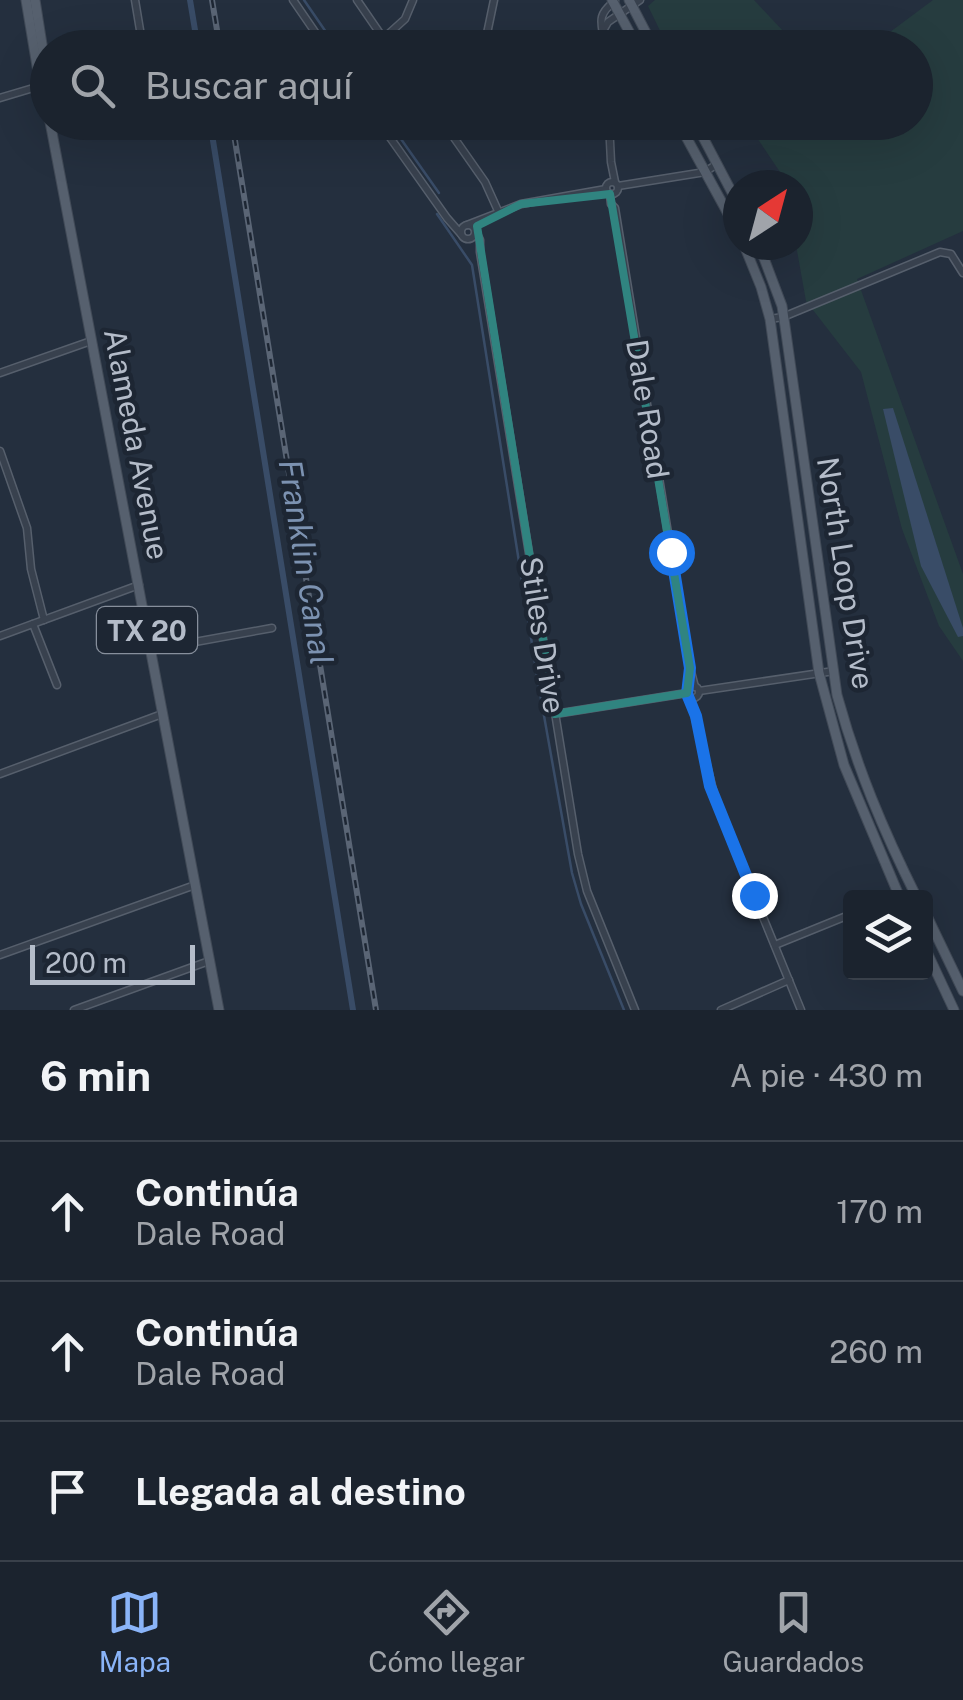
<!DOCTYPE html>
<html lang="es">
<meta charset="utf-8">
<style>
body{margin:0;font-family:"Public Sans",sans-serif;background:#282f3a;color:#f1f3f6}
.controls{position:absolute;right:30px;bottom:30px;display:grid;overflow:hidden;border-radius:10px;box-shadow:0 10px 40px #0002}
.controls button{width:90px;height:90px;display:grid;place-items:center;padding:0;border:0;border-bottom:2px solid #39404a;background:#1b232e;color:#f1f3f6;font:50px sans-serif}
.compass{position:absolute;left:723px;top:170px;width:90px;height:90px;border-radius:50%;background:#1b232e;box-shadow:0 10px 40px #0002;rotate:36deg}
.scale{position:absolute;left:30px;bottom:25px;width:165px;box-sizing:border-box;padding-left:10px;border:5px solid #b4bcc9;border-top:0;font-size:28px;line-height:35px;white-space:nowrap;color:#b4bcc9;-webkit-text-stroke:8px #1d2633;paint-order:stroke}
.stop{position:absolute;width:30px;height:30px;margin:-22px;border:8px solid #1a73e8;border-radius:50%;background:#fff}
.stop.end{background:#1a73e8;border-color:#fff;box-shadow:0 2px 10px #0008}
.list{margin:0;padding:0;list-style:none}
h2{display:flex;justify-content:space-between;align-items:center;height:130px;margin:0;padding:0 40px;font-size:42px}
h2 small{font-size:32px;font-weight:400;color:#a0a4aa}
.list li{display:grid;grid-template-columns:65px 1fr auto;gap:30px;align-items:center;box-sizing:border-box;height:140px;padding:0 40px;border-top:2px solid #39404a}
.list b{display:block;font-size:38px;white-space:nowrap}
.list p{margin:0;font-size:32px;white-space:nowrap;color:#a0a4aa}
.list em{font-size:32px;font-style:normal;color:#a0a4aa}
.icon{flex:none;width:55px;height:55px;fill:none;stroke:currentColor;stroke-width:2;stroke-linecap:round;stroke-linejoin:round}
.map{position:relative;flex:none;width:963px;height:1010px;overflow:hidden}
.search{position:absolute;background:#1b232e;box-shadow:0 10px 40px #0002;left:30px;right:30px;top:30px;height:110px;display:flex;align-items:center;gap:25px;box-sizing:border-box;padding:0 35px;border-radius:55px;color:#a0a4aa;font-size:38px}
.sheet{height:550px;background:#1b232e}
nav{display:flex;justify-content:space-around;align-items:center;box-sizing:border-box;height:140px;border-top:2px solid #39404a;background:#1b232e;font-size:28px;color:#a0a4aa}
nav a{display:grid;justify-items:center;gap:5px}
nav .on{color:#8ab4f8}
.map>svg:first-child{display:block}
.green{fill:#263c3f}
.water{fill:#394c67}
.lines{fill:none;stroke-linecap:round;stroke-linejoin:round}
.stream{stroke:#394c67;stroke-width:2.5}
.canal{stroke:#394c67;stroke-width:6}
.minor-casing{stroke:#565f6c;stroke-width:9}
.major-casing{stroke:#414a57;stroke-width:11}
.minor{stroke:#38414e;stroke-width:6}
.major{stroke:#56606e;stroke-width:9}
.rail-casing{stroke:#5a6575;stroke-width:6}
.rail{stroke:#1d2633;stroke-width:2.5;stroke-dasharray:8;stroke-linecap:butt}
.route{stroke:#1a73e8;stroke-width:12}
.marked{fill:none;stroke:#308480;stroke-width:8;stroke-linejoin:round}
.labels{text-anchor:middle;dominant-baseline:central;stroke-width:9;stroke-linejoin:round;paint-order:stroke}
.shield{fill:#1d2633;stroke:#878f9c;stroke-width:2.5}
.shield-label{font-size:28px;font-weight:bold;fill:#b4bcc9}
.street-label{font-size:30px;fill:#b4bcc9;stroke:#1d2633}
.water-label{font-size:32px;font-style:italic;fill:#7c92b1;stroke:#1d2633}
</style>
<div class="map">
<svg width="963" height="1010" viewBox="0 0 963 1010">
<rect width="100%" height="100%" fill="#242f3e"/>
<g class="green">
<polygon points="655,0 754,0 798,47 668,47 648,6"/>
<polygon points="933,0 963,0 963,231 857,279 963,574 963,661 939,626 902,529 861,372 806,301 796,245 798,185 786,185 784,178 747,123 916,122 916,48 870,47"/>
</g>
<polygon class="water" points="893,408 963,628 963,636 958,637 921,566 883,409"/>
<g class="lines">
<g class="stream">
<polyline points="304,0 337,48"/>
<polyline points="389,122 439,193"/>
<polyline points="437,214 472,265 538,682 572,873 581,904 624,1010"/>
</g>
<g class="canal">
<polyline points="190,0 198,48"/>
<polyline points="210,122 353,1010"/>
</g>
<defs>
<g id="minor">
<polyline points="135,0 143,48"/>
<polyline points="293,0 326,48"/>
<polyline points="357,0 390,48"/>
<polyline points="604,29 608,22 640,0"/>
<polyline points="384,38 405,19 413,0"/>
<polyline points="484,48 494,0"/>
<path d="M605,48c-2,-24 -11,-31 10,-47"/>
<polyline points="0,98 40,86"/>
<polyline points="170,122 170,123"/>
<polyline points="379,122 447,218 461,234"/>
<polyline points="443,122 485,182 499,213"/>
<polyline points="609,122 611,162 615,182"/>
<circle cx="612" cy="188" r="6"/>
<polyline points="618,186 705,172 717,164"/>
<polyline points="610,194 611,204 615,208 690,668 695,687"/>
<circle cx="468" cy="232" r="7"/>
<polyline points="467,225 521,204 606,189"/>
<polyline points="476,232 480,240 480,252 578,854 587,891 635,1010"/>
<polyline points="770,319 783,317 940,252 951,254 963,273"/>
<polyline points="0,373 91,341"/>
<polyline points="0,451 27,528 31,569 44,620"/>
<polyline points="33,624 57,685"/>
<polyline points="0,636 139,585"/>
<polyline points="151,650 272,628"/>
<circle cx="693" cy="692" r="6"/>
<polyline points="699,691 834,671"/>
<polyline points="690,697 716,802 801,1010"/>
<polyline points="555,714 687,693"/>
<polyline points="0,774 162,714"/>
<polyline points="775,945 844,917"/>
<polyline points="0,955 195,885"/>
<polyline points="74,1010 209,961"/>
<polyline points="721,1010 789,980"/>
</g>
<g id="major">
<polyline points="26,0 42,96 48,112"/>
<polyline points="35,0 48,82"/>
<polyline points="612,0 638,48"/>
<polyline points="629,0 654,48"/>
<polyline points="50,122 219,1010"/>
<polyline points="678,122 738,232"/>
<polyline points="695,122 738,204"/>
<polyline points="744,245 761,287 770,319 819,673 844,765 900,898"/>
<path d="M759,245l23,61 3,20 52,369c20,73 46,135 80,203"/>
<polyline points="926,914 963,991"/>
<polyline points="926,950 954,1010"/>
</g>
</defs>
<use href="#minor" class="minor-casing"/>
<use href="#major" class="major-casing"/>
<use href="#minor" class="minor"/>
<use href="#major" class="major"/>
<defs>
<g id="rail">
<polyline points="212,0 220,48"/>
<polyline points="232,122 376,1010"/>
</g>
</defs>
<use href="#rail" class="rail-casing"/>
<use href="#rail" class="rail"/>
</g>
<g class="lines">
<polyline class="route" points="671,552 690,668 687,694 696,716 710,786 754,895"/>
</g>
<path class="marked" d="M610,194l80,474 -3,25 -132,21 -78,-488 44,-22z"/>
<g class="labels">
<rect class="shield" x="97" y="607" width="100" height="46" rx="8"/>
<g class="shield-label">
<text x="147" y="630">TX 20</text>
</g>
<g class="street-label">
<text transform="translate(648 409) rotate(81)">Dale Road</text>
<text transform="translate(137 444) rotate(79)">Alameda Avenue</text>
<text transform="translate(846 573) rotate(81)">North Loop Drive</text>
<text transform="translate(543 635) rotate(81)">Stiles Drive</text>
</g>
<g class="water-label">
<text transform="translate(306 562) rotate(81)">Franklin Canal</text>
</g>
</g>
</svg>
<div class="controls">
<button><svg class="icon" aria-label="layers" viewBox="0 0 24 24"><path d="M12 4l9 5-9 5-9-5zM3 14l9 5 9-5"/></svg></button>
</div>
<svg class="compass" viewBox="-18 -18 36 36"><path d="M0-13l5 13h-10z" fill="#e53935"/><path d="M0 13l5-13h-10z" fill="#a0a4aa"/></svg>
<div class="scale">200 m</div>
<div class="stop" style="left:671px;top:552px"></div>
<div class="stop end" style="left:754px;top:895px"></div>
<div class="search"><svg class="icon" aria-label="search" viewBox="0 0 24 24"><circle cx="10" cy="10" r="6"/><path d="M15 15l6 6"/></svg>Buscar aquí</div>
</div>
<section class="sheet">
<h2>6 min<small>A pie · 430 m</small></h2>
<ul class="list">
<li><svg class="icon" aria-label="ahead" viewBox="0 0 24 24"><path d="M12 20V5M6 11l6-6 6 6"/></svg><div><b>Continúa</b><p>Dale Road</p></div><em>170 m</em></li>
<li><svg class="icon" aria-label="ahead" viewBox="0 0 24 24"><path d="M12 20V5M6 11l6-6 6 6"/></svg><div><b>Continúa</b><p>Dale Road</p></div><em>260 m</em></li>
<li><svg class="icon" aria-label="arrive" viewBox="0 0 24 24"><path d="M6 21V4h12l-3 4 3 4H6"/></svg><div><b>Llegada al destino</b></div></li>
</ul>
</section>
<nav>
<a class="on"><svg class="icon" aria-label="map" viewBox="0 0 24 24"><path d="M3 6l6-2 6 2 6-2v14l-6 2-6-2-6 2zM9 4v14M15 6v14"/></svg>Mapa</a>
<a><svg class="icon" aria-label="directions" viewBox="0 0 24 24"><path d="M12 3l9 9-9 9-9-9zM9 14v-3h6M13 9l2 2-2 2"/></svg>Cómo llegar</a>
<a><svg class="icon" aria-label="saved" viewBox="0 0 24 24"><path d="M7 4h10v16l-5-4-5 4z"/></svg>Guardados</a>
</nav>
